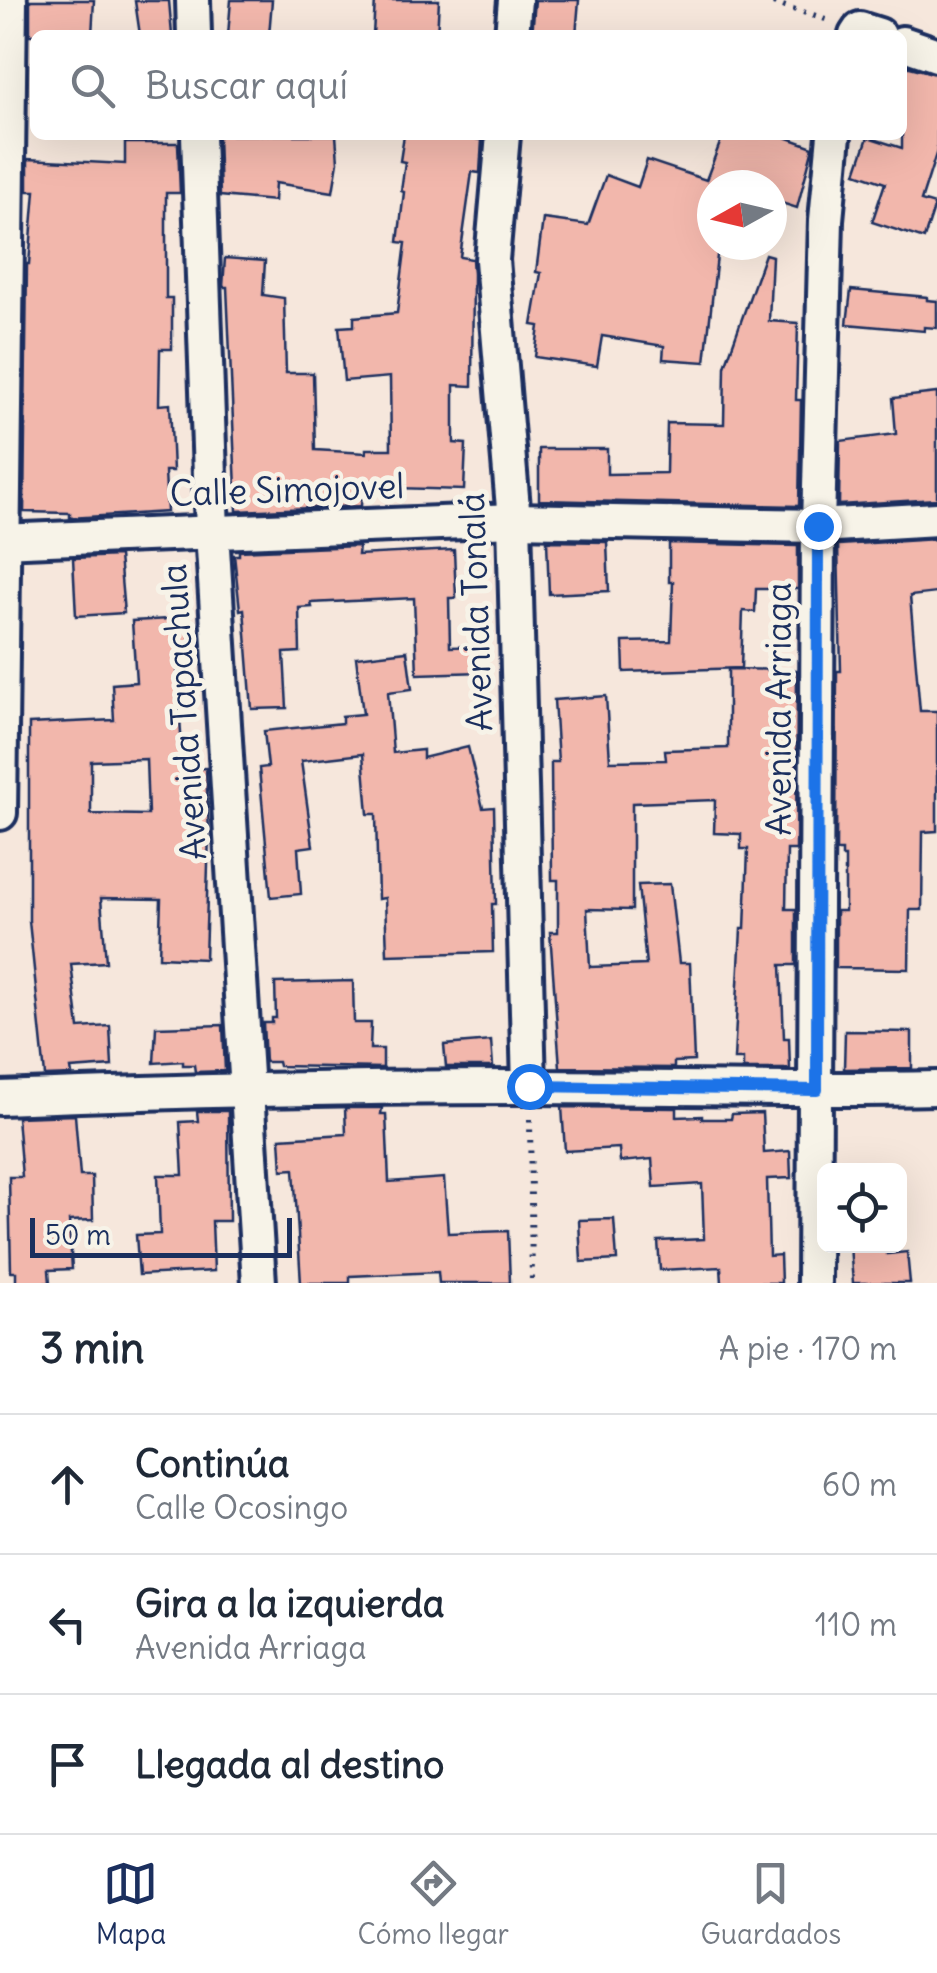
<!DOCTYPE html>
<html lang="es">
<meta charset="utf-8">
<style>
body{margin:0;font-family:Delius,sans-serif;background:#f6f6f7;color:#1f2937}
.controls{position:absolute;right:30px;bottom:30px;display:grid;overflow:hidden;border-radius:15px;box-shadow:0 10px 40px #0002}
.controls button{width:90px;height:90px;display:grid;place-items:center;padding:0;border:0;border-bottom:2px solid #e0e1e3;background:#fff;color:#1f2937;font:50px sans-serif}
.compass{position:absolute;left:697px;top:170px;width:90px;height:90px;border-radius:50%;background:#fff;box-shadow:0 10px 40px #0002;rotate:262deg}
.scale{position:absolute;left:30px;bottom:25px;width:262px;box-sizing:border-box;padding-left:10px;border:5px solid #1b2f5e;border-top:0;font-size:28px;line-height:35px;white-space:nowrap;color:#1b2f5e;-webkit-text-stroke:8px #f7f3e8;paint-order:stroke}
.stop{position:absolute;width:30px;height:30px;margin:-22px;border:8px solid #1a73e8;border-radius:50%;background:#fff}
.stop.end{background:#1a73e8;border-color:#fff;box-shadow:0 2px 10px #0008}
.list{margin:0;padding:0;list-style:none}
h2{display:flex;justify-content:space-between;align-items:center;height:130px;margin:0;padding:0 40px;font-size:42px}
h2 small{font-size:32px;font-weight:400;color:#747a83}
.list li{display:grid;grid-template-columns:65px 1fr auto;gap:30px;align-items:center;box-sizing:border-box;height:140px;padding:0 40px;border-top:2px solid #e0e1e3}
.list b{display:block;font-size:38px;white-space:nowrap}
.list p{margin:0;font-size:32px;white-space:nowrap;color:#747a83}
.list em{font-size:32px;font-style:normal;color:#747a83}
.icon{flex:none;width:55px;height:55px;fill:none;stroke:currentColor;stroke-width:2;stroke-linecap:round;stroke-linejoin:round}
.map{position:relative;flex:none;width:937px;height:1283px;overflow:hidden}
.search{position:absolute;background:#fff;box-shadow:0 10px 40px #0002;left:30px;right:30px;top:30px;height:110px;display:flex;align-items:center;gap:25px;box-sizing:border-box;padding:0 35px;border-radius:15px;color:#747a83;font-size:38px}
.sheet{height:550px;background:#fff}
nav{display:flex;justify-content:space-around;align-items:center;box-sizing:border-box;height:140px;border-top:2px solid #e0e1e3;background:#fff;font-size:28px;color:#747a83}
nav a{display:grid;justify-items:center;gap:5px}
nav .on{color:#1b2f5e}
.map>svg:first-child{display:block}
.building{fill:#f2b7ac;stroke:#1b2f5e;stroke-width:2.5;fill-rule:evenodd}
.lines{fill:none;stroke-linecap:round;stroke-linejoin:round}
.minor-casing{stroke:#1b2f5e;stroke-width:40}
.path{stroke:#1b2f5e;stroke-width:6;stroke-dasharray:2.5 8;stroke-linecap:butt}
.minor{stroke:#f7f3e8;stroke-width:32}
.route{stroke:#1a73e8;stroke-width:12}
.labels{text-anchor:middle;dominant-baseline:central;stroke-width:10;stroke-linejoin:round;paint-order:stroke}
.street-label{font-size:35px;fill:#1b2f5e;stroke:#f7f3e8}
</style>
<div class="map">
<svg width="937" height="1283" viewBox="0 0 937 1283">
<rect width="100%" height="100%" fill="#f6e7dc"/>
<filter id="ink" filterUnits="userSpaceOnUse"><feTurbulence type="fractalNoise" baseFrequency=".01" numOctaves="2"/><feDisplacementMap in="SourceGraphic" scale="20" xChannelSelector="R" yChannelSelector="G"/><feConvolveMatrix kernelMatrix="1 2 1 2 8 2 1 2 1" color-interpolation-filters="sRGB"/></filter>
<g filter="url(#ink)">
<g class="building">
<polygon points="30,0 94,0 92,35 30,35"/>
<polygon points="231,0 272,0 269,35 228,35"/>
<polygon points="375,0 439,0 437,35 373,35"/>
<polygon points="535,0 579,0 576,35 532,35"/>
<polygon points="135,1 169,1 172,35 140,35"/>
<polygon points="906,66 937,74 937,151 921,201 935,205 924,239 872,222 885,183 856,173 868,137 902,148 902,80"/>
<polygon points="218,135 336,135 338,162 333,192 275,183 274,201 220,196"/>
<polygon points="404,135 451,135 482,140 480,173 472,172 460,257 472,259 473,274 472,386 454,385 454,443 466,444 464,490 362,487 361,506 237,511 227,287 223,287 225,258 265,261 263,295 284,298 286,373 313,373 315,450 366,453 366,449 391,449 390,377 344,381 339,327 354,326 354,317 397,313 406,243 398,242 404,192 401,191 405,162 400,161"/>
<polygon points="723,135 780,135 813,147 797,208 772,200 772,185 712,185 712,247 718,247 705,362 663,359 664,346 602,336 597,366 535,357 539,326 532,325 541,273 536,272 543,219 588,225 606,175 638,187 647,160 706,180"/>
<polygon points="125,143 178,143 180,193 166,193 166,298 172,298 172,349 160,349 159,405 170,404 172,448 173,471 165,471 167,512 70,518 70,513 24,512 27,264 29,264 35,191 28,191 28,159 125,164"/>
<polygon points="765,254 772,256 769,321 798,323 796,400 801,400 799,506 539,500 539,449 607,449 607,474 666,473 667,423 724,424 725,366"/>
<polygon points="851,290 927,297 927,300 937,301 937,328 924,327 924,331 847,324"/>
<polygon points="937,393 937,499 839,505 840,441 896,434 893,398"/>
<polygon points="937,539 937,593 910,596 920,711 937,711 937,831 923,832 922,910 910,910 909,969 836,968 836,911 845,911 845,857 842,857 842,851 836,851 837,671 841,671 838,545"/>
<polygon points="547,541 607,542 609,591 549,594"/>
<polygon points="669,543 798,546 798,589 756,589 755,612 743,611 741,668 624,672 623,642 671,641 673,582 669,582"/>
<polygon points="359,546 358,555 454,550 456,598 449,598 450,647 482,646 483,672 417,674 414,598 311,603 312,607 299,608 300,652 284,653 287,708 252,709 244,609 240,610 234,555 239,555 239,551"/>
<polygon points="119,556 124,613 76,616 73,558"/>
<path d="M188,618l4,45 -15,1 6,105 23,-1 3,65 -4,126 -46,-2 2,-58 -60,-1 5,64 -35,2 8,64 31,-2 2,40 -41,3 1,6 -27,1 -16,-155v-197l85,-4 -2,-36 24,-2 -4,-61zM146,759l2,56 -57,-1v-53z"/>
<polygon points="407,651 412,689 388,692 393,753 423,750 423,758 468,747 483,808 494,807 496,904 492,904 493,952 387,955 385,898 378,899 376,814 368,814 363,754 301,761 313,846 298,848 301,894 271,897 259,768 268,767 264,731 342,723 342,716 363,714 356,657"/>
<polygon points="728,669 797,670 796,850 787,850 786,909 796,909 796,965 781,965 784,1038 789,1038 790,1069 743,1069 743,1059 734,1059 741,929 745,929 748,849 741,849 741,834 714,833 715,800 632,803 632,910 587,909 590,967 646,965 638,885 670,884 679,963 690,963 694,1061 674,1062 674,1068 560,1067 550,932 558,932 558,880 552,880 551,762 558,762 554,700 606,696 610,761 666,760 665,750 728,748"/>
<polygon points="353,981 354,1023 371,1023 370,1049 383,1049 383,1068 279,1066 278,1062 265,1062 263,1023 272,1023 272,1018 276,1018 275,983"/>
<polygon points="223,1025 225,1071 195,1072 194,1065 183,1065 183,1061 154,1063 156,1027"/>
<polygon points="845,1031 912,1032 912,1068 844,1069"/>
<polygon points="491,1041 493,1067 446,1067 444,1045"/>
<polygon points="562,1107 677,1108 677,1117 702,1116 702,1119 731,1119 732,1114 762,1113 764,1153 790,1151 791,1178 767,1179 769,1256 780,1255 781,1283 722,1283 721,1267 660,1270 658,1241 704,1239 702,1184 654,1187 652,1159 620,1162 619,1148 565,1151"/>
<polygon points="345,1108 382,1108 381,1114 386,1114 389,1182 444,1178 448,1233 508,1231 510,1283 439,1283 438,1272 350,1276 350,1283 301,1283 294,1169 282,1170 280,1138 346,1134"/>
<polygon points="197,1111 228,1111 229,1221 212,1221 214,1271 139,1275 136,1235 160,1234 158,1175 183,1175 180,1122 198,1121"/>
<polygon points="75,1115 80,1176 92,1176 93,1220 69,1221 72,1269 49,1270 50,1283 16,1283 16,1272 11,1272 9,1177 22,1177 17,1117"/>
<polygon points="614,1219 617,1260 581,1262 579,1220"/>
<polygon points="850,1246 887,1246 887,1254 907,1252 910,1283 853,1283"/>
</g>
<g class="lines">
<defs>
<g id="minor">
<polyline points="193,0 194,35"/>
<polyline points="512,35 515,0"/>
<polyline points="856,35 860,29 879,35"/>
<polyline points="902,43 937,55"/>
<polyline points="198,135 212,532 259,1283"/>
<polyline points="503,135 492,260 514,520 529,1087"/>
<polyline points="0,541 514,520 818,526 937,519"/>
<polyline points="0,813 10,0"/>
<path d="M0,1098c175,-7 350,-11 526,-11 137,0 274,4 411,1"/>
<polyline points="814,1283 818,526 826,220 834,135"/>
</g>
</defs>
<use href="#minor" class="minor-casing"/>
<g class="path">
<polyline points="763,0 829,20"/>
<polyline points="530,1119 532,1283"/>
</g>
<use href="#minor" class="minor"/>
</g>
</g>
<g class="lines" filter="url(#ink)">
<polyline class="route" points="529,1086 817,1090 818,526"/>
</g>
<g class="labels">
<g class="street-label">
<text transform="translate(287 489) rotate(-2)">Calle Simojovel</text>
<text transform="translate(475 612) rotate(-92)">Avenida Tonalá</text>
<text transform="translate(778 709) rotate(-90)">Avenida Arriaga</text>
<text transform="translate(183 712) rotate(-94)">Avenida Tapachula</text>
</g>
</g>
</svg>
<div class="controls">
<button><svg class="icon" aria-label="locate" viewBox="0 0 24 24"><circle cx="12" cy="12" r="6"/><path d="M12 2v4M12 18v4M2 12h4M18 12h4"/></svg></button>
</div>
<svg class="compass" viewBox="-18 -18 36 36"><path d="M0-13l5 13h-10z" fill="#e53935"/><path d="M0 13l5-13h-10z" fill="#747a83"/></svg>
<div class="scale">50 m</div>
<div class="stop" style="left:529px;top:1086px"></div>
<div class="stop end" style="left:818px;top:526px"></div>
<div class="search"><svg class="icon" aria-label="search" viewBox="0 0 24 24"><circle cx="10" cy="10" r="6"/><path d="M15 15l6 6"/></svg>Buscar aquí</div>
</div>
<section class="sheet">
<h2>3 min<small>A pie · 170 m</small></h2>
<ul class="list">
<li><svg class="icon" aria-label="ahead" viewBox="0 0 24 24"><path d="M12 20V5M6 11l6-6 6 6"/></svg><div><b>Continúa</b><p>Calle Ocosingo</p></div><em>60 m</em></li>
<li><svg class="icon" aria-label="left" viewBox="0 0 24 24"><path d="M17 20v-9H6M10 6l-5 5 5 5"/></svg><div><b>Gira a la izquierda</b><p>Avenida Arriaga</p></div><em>110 m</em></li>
<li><svg class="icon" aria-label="arrive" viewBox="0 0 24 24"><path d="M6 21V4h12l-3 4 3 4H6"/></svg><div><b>Llegada al destino</b></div></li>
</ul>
</section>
<nav>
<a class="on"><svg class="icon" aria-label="map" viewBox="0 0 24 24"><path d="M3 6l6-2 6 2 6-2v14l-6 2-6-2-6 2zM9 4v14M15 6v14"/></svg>Mapa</a>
<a><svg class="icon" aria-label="directions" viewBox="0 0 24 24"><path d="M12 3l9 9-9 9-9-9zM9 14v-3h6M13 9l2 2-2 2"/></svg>Cómo llegar</a>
<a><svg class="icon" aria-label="saved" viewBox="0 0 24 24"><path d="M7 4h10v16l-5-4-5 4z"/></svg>Guardados</a>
</nav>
